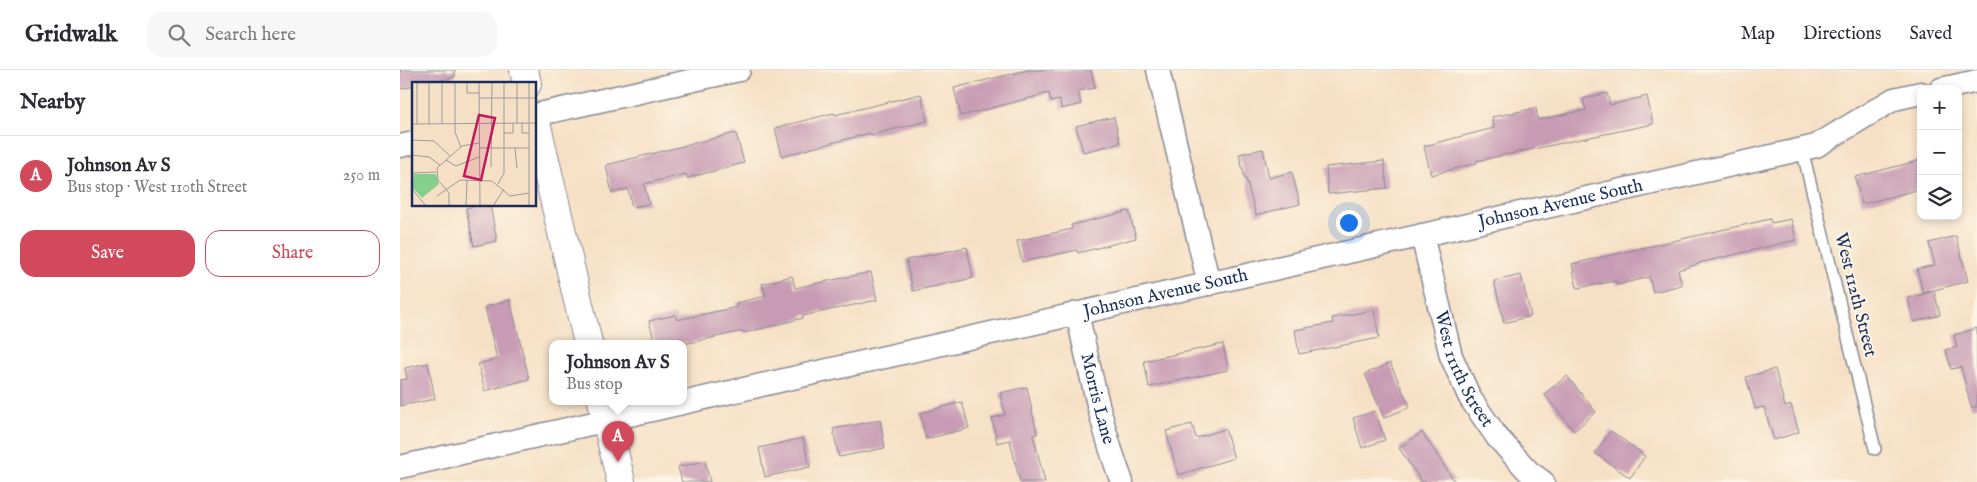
<!DOCTYPE html>
<meta charset="utf-8">
<style>
body{margin:0;font-family:"IM FELL English",serif;background:#f7f7f7;color:#2b2b33}
.controls{position:absolute;right:15px;top:15px;display:grid;overflow:hidden;border-radius:10px;box-shadow:0 2px 8px #0003}
.controls button{width:45px;height:45px;display:grid;place-items:center;padding:0;border:0;border-bottom:1px solid #e1e1e2;background:#fff;color:#2b2b33;font:25px sans-serif}
.you{position:absolute;left:948px;top:152px;width:18px;height:18px;margin:-12px;border:4px solid #fff;border-radius:50%;background:#1a73e8;box-shadow:0 0 0 8px #1a73e833}
.badge{display:grid;place-items:center;width:32px;height:32px;border-radius:50%;background:#d1495b;color:#fff;font-size:16px;font-weight:700}
.pin{position:absolute;translate:-50% -41px;filter:drop-shadow(0 1px 2px #0008)}
.pin::after{content:'';position:absolute;top:26px;width:18px;height:15px;background:inherit;clip-path:polygon(0 0,100% 0,50% 100%)}
.popup{position:absolute;left:149px;top:270px;width:138px;height:65px;box-sizing:border-box;display:grid;place-content:center;border-radius:10px;background:#fff;filter:drop-shadow(0 1px 4px #0005);font-size:16px;white-space:nowrap;color:#7c7c81}
.popup b{font-size:19px;color:#2b2b33}
.popup::after{content:'';position:absolute;left:50%;top:100%;margin-left:-10px;border:10px solid transparent;border-top-color:#fff}
.list{margin:0;padding:0;list-style:none}
h2{display:flex;justify-content:space-between;align-items:center;height:65px;margin:0;padding:0 20px;font-size:21px}
h2 small{font-size:16px;font-weight:400;color:#7c7c81}
.list li{display:grid;grid-template-columns:32px 1fr auto;gap:15px;align-items:center;box-sizing:border-box;height:80px;padding:0 20px;border-top:1px solid #e1e1e2}
.list b{display:block;font-size:19px;white-space:nowrap}
.list p{margin:0;font-size:16px;white-space:nowrap;color:#7c7c81}
.list em{font-size:16px;font-style:normal;color:#7c7c81}
.actions{display:flex;gap:10px;padding:15px 20px}
.actions a{flex:1;padding:11px 0;border:1px solid #d1495b;border-radius:15px;text-align:center;font-size:18px;color:#d1495b}
.actions .main{background:#d1495b;color:#fff}
.icon{flex:none;width:28px;height:28px;fill:none;stroke:currentColor;stroke-width:2;stroke-linecap:round;stroke-linejoin:round}
.map{position:relative;flex:none;width:1577px;height:412px;overflow:hidden}
header{display:flex;align-items:center;gap:30px;box-sizing:border-box;height:70px;padding:0 25px;background:#fff;border-bottom:1px solid #e1e1e2}
header strong{font-size:24px}
nav{display:flex;gap:28px;margin-inline-start:auto;font-size:18px}
.search{width:350px;height:45px;background:#f7f7f7;display:flex;align-items:center;gap:12px;box-sizing:border-box;padding:0 18px;border-radius:15px;color:#7c7c81;font-size:19px}
main{display:flex}
aside{flex:1;background:#fff}
.map>svg:first-child{display:block}
.building{fill:#c79bb4}
.lines{fill:none;stroke-linecap:round;stroke-linejoin:round}
.lane-casing{stroke:#888892;stroke-width:14}
.street-casing{stroke:#888892;stroke-width:25}
.secondary-casing{stroke:#888892;stroke-width:30}
.lane{stroke:#fff;stroke-width:11}
.street{stroke:#fff;stroke-width:22}
.secondary{stroke:#fff;stroke-width:28}
.labels{text-anchor:middle;dominant-baseline:central;stroke-width:4;stroke-linejoin:round;paint-order:stroke}
.street-label{font-size:18px;fill:#1b2f5e;stroke:#fcf5e5}
.inset-road{fill:none;stroke:#9e999c;stroke-width:1}
.view{fill:#c2185b;fill-opacity:0.15;stroke:#c2185b;stroke-width:2.5}
.inset-edge{fill:none;stroke:#1b2f5e;stroke-width:2.5}
</style>
<header>
<strong>Gridwalk</strong>
<div class="search"><svg class="icon" aria-label="search" viewBox="0 0 24 24"><circle cx="10" cy="10" r="6"/><path d="M15 15l6 6"/></svg>Search here</div>
<nav><a>Map</a><a>Directions</a><a>Saved</a></nav>
</header>
<main>
<aside>
<h2>Nearby<small></small></h2>
<ul class="list">
<li><span class="badge">A</span><div><b>Johnson Av S</b><p>Bus stop · West 110th Street</p></div><em>250 m</em></li>
</ul>
<div class="actions"><a class="main">Save</a><a>Share</a></div>
</aside>
<div class="map">
<svg width="1577" height="412" viewBox="0 0 1577 412">
<rect width="100%" height="100%" fill="#fcf5e5"/>
<filter id="ink" filterUnits="userSpaceOnUse"><feTurbulence type="fractalNoise" baseFrequency=".02" numOctaves="2"/><feDisplacementMap in="SourceGraphic" scale="10" xChannelSelector="R" yChannelSelector="G"/><feConvolveMatrix kernelMatrix="1 2 1 2 8 2 1 2 1" color-interpolation-filters="sRGB"/></filter>
<filter id="wash" filterUnits="userSpaceOnUse"><feTurbulence type="fractalNoise" baseFrequency=".0096" numOctaves="4" result="noise"/><feDisplacementMap in="SourceGraphic" scale="20" xChannelSelector="R" yChannelSelector="G"/><feGaussianBlur stdDeviation="1.12" result="paint"/><feColorMatrix in="noise" values="0 0 0 0 0 0 0 0 0 0 0 0 0 0 0 0 0 1.4 0 .05"/><feComposite in="paint" operator="in"/></filter>
<g filter="url(#wash)">
<rect width="100%" height="100%" fill="#f6e0c5"/>
<g id="blocks">
<g class="building">
<polygon points="0,0 55,0 55,7 25,14 14,14 14,16 0,19"/>
<polygon points="628,0 691,0 695,18 678,21 681,34 661,39 660,30 651,32 649,23 561,46 554,18"/>
<polygon points="1207,23 1210,35 1247,26 1253,54 1076,91 1077,93 1031,105 1024,76 1094,58 1092,47 1136,38 1138,50 1186,40 1183,29"/>
<polygon points="521,24 527,51 471,65 470,63 382,86 375,58 434,43 435,45"/>
<polygon points="714,47 720,73 683,82 676,56"/>
<polygon points="336,63 344,93 287,108 286,104 244,114 249,134 232,137 228,119 212,123 206,95"/>
<polygon points="863,79 869,108 892,102 900,134 856,145 846,109 845,109 839,84"/>
<polygon points="1521,90 1521,119 1462,134 1455,107"/>
<polygon points="984,91 987,118 928,124 926,97"/>
<polygon points="79,135 90,135 97,171 74,176 66,138"/>
<polygon points="729,141 736,168 678,183 677,180 622,192 617,171 672,159 671,155"/>
<polygon points="1370,149 1371,153 1391,149 1396,170 1299,193 1299,194 1278,200 1282,215 1253,222 1249,207 1217,215 1216,211 1177,218 1172,194"/>
<polygon points="1556,166 1568,211 1523,223 1517,199 1535,195 1529,173"/>
<polygon points="567,177 573,208 513,221 506,190"/>
<polygon points="471,202 477,230 402,246 403,248 344,263 343,261 289,273 255,273 249,251 275,245 277,250 337,237 336,233 366,226 362,214 392,206 395,218"/>
<polygon points="1121,205 1131,246 1104,253 1094,211"/>
<polygon points="1534,221 1540,245 1514,252 1508,228"/>
<polygon points="110,230 129,309 85,321 78,294 97,289 85,237"/>
<polygon points="974,240 979,268 899,284 895,260 933,253 932,248"/>
<polygon points="1577,258 1577,337 1571,337 1561,297 1551,299 1546,280 1557,277 1554,265"/>
<polygon points="823,274 828,300 749,317 744,291"/>
<polygon points="28,293 35,329 0,336 0,310 7,309 5,298"/>
<polygon points="990,293 1010,337 984,348 965,304"/>
<polygon points="1375,299 1385,337 1391,335 1399,362 1374,370 1364,337 1355,339 1346,307"/>
<polygon points="1167,306 1196,342 1174,361 1144,324"/>
<polygon points="627,317 637,364 633,365 645,412 620,412 610,370 597,373 592,348 605,345 600,323"/>
<polygon points="562,332 569,358 526,369 520,343"/>
<polygon points="975,341 985,370 962,378 953,348"/>
<polygon points="480,350 485,378 439,387 433,359"/>
<polygon points="792,354 796,368 825,359 834,388 778,405 766,361"/>
<polygon points="1211,361 1245,386 1230,408 1195,383"/>
<polygon points="1022,362 1055,412 1022,412 999,378"/>
<polygon points="403,368 410,397 365,407 359,378"/>
<polygon points="305,391 310,412 282,412 278,397"/>
</g>
</g>
</g>
<g filter="url(#ink)">
<use href="#blocks" fill-opacity="0" stroke="#888892" stroke-width="1"/>
<g class="lines">
<defs>
<polyline id="lane" points="1402,79 1475,379"/>
<g id="street">
<polyline points="758,0 809,214"/>
<polyline points="1541,19 1577,11"/>
<polyline points="135,45 339,0"/>
<polyline points="0,76 14,73"/>
<path id="s1" d="M1022,165l29,121 19,42 27,39 32,35 14,10"/>
<path id="s2" d="M677,243c13,57 24,114 45,169"/>
<path id="s3" d="M0,397l1416,-321 78,-47 27,-6"/>
</g>
<g id="secondary">
<polyline points="124,0 127,14"/>
<polyline points="135,48 188,273"/>
<polyline points="202,331 221,412"/>
</g>
</defs>
<use href="#lane" class="lane-casing"/>
<use href="#street" class="street-casing"/>
<use href="#secondary" class="secondary-casing"/>
<use href="#lane" class="lane"/>
<use href="#street" class="street"/>
<use href="#secondary" class="secondary"/>
</g>
</g>
<g class="labels">
<g class="street-label">
<text stroke="none"><textPath href="#s3" startOffset="1190">Johnson Avenue South</textPath></text>
<text stroke="none"><textPath href="#s3" startOffset="785">Johnson Avenue South</textPath></text>
<text transform="translate(1455 225) rotate(76)">West 112th Street</text>
<text stroke="none"><textPath href="#s1" startOffset="141">West 111th Street</textPath></text>
<text stroke="none"><textPath href="#s2" startOffset="88">Morris Lane</textPath></text>
</g>
</g>
<g transform="translate(12 12)">
<rect width="124" height="124" fill="#f6e0c5"/>
<path d="M2,92h22l3,10 -17,14 -10,-11z" fill="#85cf8c"/>
<path class="inset-road" d="M5,0v42M30,0v41M43,0v50l6,15M55,0v11h12M67,0l1,124M105,0v41M67,16h57M110,41v10h7M0,42l124,-1M17,42v-42M92,51h9v-10M0,58l22,1 16,15M67,66h50M103,66l2,20M0,73l17,2 11,8M34,78l10,6 23,-9M79,85l1,-85M0,91l24,-1M86,102l6,-11v-91M0,107l14,17M25,114l23,-16 32,1 18,15 19,-3M37,124v-13l-11,-13 -1,-12 25,-22 17,-3M54,124l1,-26M81,124l11,-17M117,124v-124"/>
<path class="view" d="M67,33l16,3 -14,62 -17,-4z"/>
<rect width="124" height="124" class="inset-edge"/>
</g>
</svg>
<div class="controls">
<button>+</button>
<button>−</button>
<button><svg class="icon" aria-label="layers" viewBox="0 0 24 24"><path d="M12 4l9 5-9 5-9-5zM3 14l9 5 9-5"/></svg></button>
</div>
<div class="you"></div>
<div class="pin badge" style="left:218px;top:392px">A</div>
<div class="popup"><b>Johnson Av S</b>Bus stop</div>
</div>
</main>
